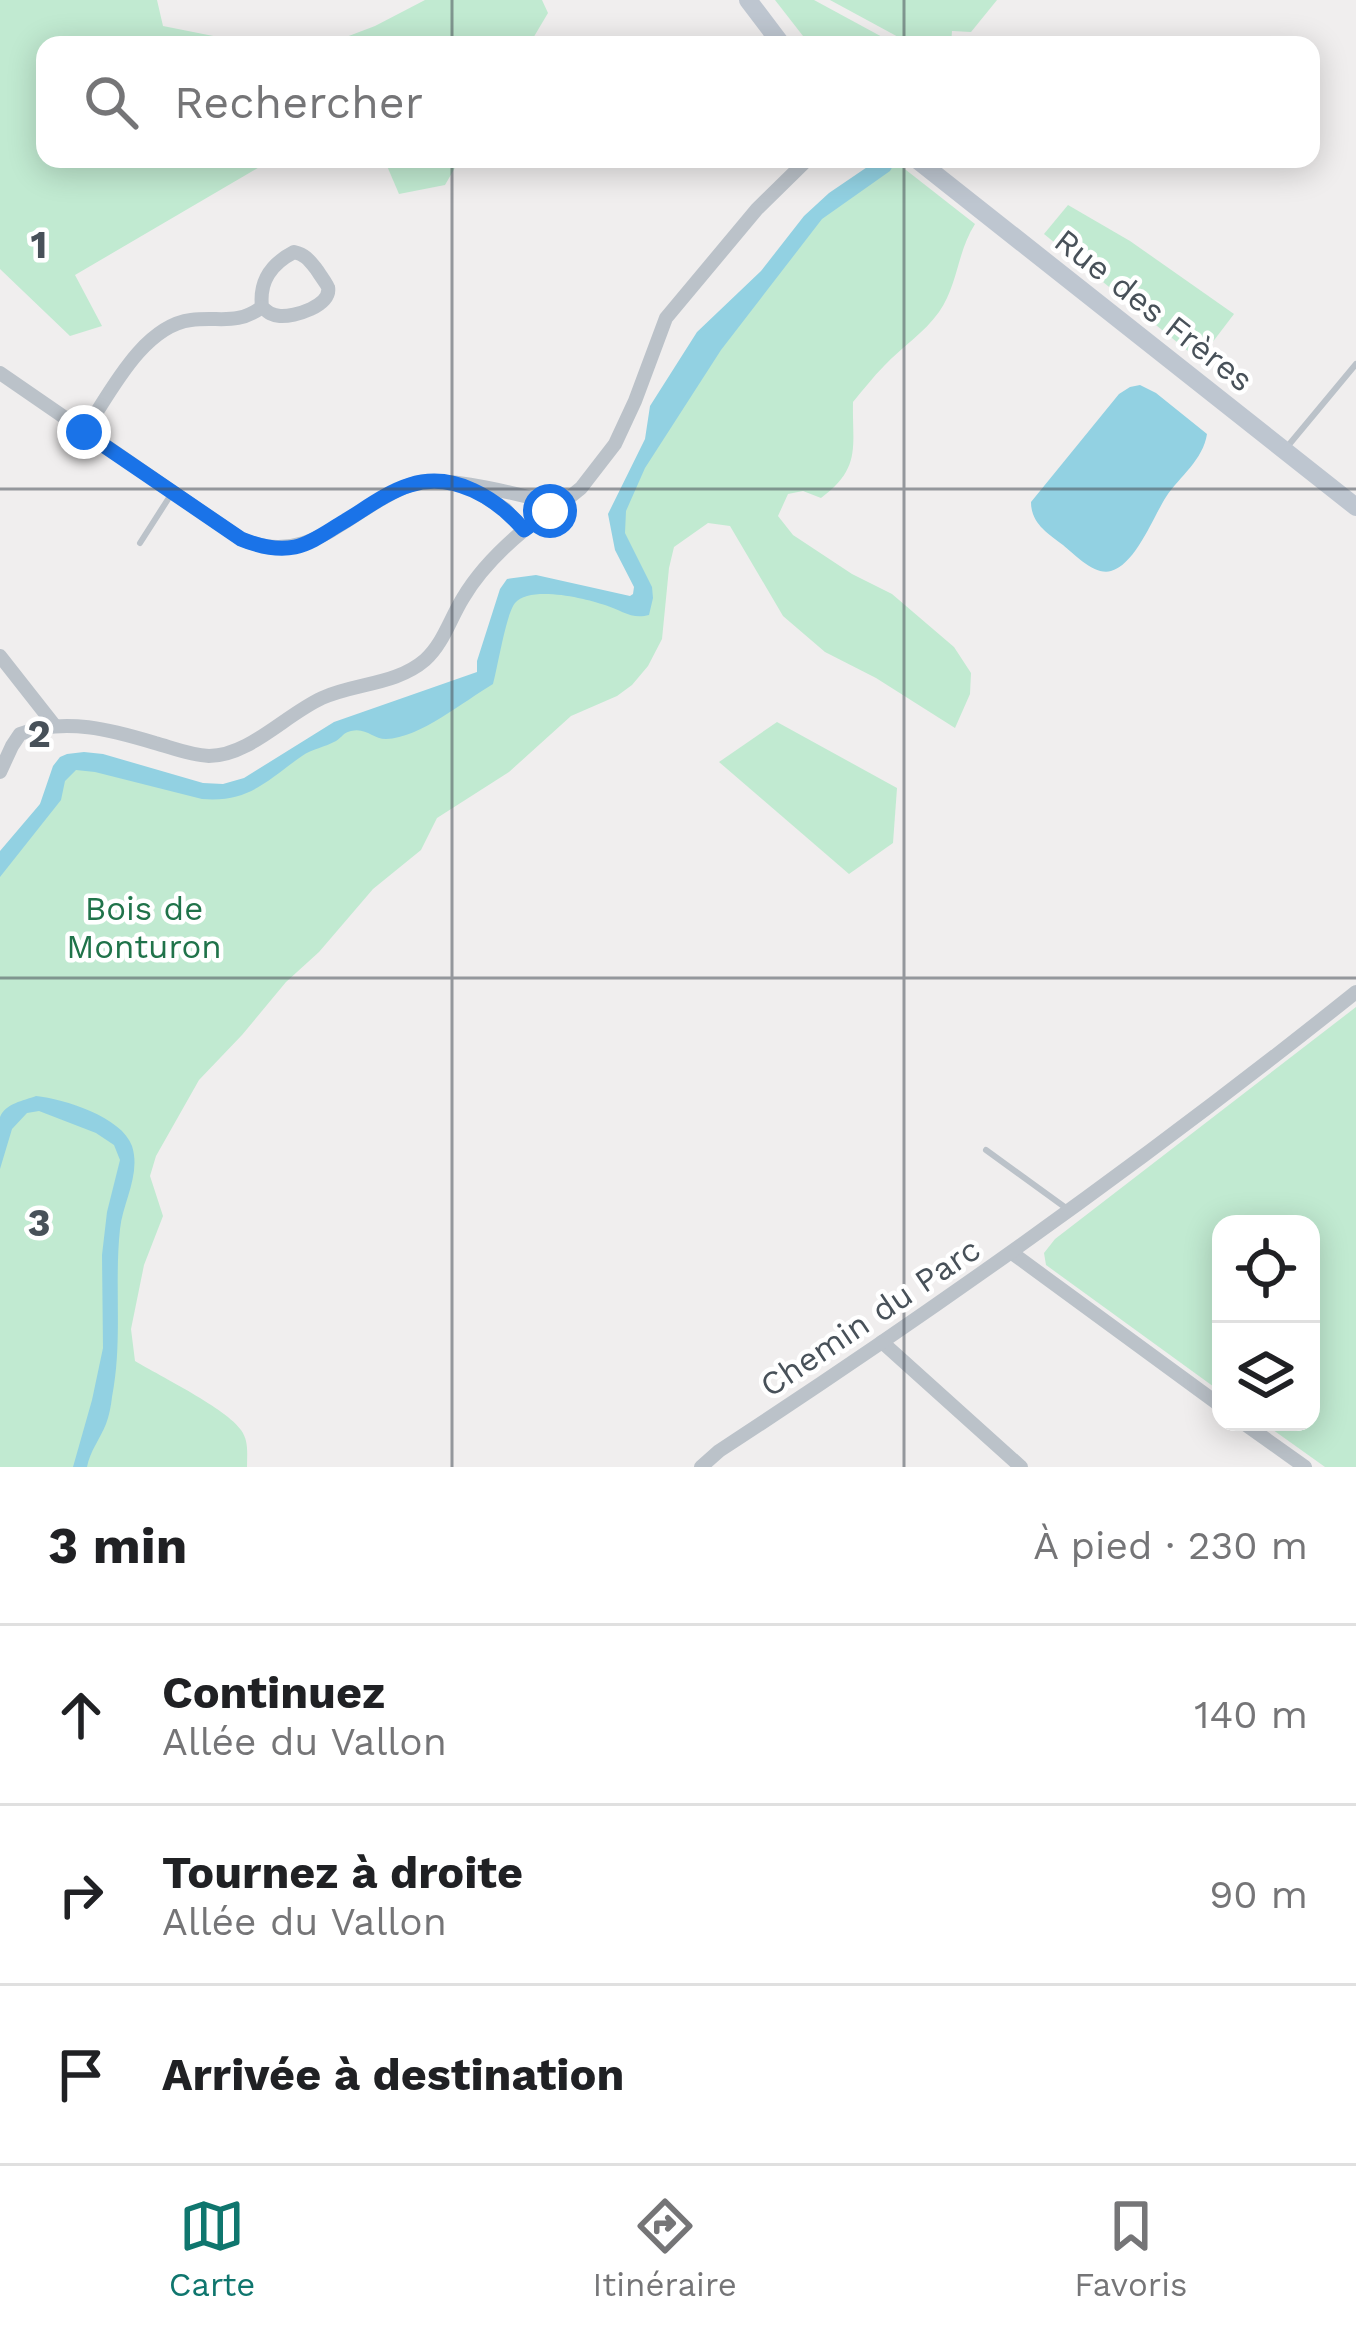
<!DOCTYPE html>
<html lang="fr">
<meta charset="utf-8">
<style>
body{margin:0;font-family:"Work Sans",sans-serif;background:#f2f2f2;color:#202124}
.controls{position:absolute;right:36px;bottom:36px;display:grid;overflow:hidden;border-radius:24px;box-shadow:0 6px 30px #0003}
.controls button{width:108px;height:108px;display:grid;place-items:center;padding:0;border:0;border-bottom:3px solid #e0e0e0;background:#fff;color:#202124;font:60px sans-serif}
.stop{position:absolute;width:36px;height:36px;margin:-27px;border:9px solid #1a73e8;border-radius:50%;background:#fff}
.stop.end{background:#1a73e8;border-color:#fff;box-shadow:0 3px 12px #0008}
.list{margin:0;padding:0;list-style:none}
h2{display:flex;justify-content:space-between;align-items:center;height:156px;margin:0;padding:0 48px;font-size:51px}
h2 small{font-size:39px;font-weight:400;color:#757577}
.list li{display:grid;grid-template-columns:78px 1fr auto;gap:36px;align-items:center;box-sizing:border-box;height:180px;padding:0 48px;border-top:3px solid #e0e0e0}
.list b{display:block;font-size:45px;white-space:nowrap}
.list p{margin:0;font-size:39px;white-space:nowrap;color:#757577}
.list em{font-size:39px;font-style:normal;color:#757577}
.icon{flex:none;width:66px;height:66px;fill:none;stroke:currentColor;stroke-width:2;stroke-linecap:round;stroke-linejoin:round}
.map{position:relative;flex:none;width:1356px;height:1467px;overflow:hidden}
.search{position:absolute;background:#fff;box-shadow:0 6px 30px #0003;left:36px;right:36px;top:36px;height:132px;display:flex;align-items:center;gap:30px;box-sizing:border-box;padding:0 42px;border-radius:24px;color:#757577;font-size:45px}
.sheet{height:696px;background:#fff}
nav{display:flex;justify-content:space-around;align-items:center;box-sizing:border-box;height:168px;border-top:3px solid #e0e0e0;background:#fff;font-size:33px;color:#757577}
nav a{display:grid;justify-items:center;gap:6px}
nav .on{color:#0f766e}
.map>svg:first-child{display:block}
.green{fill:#c1ead1}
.water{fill:#92d1e2}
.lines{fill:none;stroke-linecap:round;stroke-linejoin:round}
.lane{stroke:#bbc2c9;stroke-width:6}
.street{stroke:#bbc2c9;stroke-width:14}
.secondary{stroke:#bec6d0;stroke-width:18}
.route{stroke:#1a73e8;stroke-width:15}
.grid{fill:none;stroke:#485159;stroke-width:3;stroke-opacity:0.55}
.labels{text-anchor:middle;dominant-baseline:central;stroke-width:9;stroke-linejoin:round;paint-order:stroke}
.street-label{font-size:33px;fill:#485159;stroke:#fff}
.park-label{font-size:33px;fill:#20734a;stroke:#fff}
.grid-label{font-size:39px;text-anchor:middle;font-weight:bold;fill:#485159;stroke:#fff;stroke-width:9;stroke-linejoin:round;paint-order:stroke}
</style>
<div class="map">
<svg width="1356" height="1467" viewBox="0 0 1356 1467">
<rect width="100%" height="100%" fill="#f0eeee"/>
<g class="green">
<polygon points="0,0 157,0 163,26 258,45 45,45 45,159 273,159 75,275 102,326 70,336 0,269"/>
<polygon points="425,0 542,0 548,13 529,45 325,45 375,26"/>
<polygon points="775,0 814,0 897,45 810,45"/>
<polygon points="830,0 997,0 971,32 952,31 951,45 913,45"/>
<polygon points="384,159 460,159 445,185 399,194"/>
<path d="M892,159l83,65c-18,28 -17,61 -36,88 -15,21 -37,35 -55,54 -11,11 -21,24 -31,36 -1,44 9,66 -32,96l-18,-7 -15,3 -10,22 15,19 59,39 40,20 62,53 17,26 -1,21 -15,34 -79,-50 -51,-26 -42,-36 -53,-90 -22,-3 -34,24 -5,21 -7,71 -14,27 -16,19 -15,11 -46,20 -62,56 -72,46 -16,32 -48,39 -54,63 -33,30 -44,53 -43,45 -43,76 -6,20 13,40 -19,49 -13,64 4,32c25,15 92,48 106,69 8,11 6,24 6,37h-247v-602l67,-102 153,31 119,-63 148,-62 24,-87 132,27 -32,-92 79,-146 116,-145z"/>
<polygon points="1068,205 1130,241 1234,314 1199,360 1044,234"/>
<polygon points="777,722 897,788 893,843 849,874 719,762"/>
<polygon points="1356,1007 1356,1467 1325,1467 1262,1422 1311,1422 1311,1224 1221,1224 1221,1392 1046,1265 1044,1253 1055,1239"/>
</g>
<g class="water">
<path d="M879,159h18l-7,12 -68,48 -101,131 -76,118 -19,43 -1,22 27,54 1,11 -4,17c-17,5 -28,-5 -44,-10 -20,-7 -75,-20 -90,-2 -9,11 -17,63 -22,81 -29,17 -73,54 -107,55 -13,0 -20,-12 -35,-8 -10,3 -6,4 -15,10 -11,6 -24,8 -34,15 -36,25 -53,47 -100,43l-107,-27 -19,-2 -11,11 -4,19 -61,77v-26l40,-47 13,-38 7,-9 7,-3 17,-2 19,2 100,29 20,1 21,-6 90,-56 143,-50v-11l23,-72 7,-10 29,-4 94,21 3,-2 1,-7 -19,-37 -7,-36 37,-75 5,-33 47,-74 64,-61 43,-55 25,-23z"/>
<path d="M1140,385l16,8 51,41c-4,26 -27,42 -41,63 -13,20 -30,67 -55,74 -16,5 -37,-17 -48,-26 -16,-12 -32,-22 -32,-43l88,-108 11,-7z"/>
<path d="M36,1096c28,3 86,21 96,50 9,28 -9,56 -12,83 -6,56 3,112 -8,168 -1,9 -3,19 -6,27 -6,15 -16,27 -19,43h-14l19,-67 11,-52 -1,-93 5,-43 13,-52 -6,-15 -18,-12 -57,-22 -12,2 -15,16 -12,40v-52c6,-14 23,-16 36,-21z"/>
</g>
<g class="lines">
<g class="lane">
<polyline points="1287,447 1356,364"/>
<polyline points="140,543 172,493"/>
<polyline points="986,1150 1066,1208"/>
</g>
<g class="street">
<path d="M294,252c12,3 15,8 23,18 1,2 11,16 11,17 4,19 -34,30 -48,29 -9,-1 -11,-3 -18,-9 -3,-26 9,-43 32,-55z"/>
<path d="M0,373l241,166c56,24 91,-10 137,-38 14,-8 27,-16 43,-19 34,-5 104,14 139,23l21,-17 34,-44 20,-43 31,-83 91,-109 51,-50"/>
<path d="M84,432c25,-37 58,-106 107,-112 28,-4 45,6 71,-13"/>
<polyline points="524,530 560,505"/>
<polyline points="0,656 55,726"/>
<path d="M0,772l12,-26 8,-12c45,-17 92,-4 135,9 18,5 35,12 54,13 40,0 76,-41 113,-58 33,-15 74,-13 103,-38 18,-16 25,-41 38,-62 16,-27 37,-48 61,-68l-19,-21 -28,-17"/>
<polyline points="1012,1253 1221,1406"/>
<polyline points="882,1342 1021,1467"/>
<polyline points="1242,1422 1305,1467"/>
<path d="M701,1467l18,-16c219,-143 432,-295 637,-459"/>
</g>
<g class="secondary">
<polyline points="748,0 782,45"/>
<polyline points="916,159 1356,507"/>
</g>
</g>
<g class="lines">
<path class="route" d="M84,432l157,107c17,7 35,12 54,8 18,-4 34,-17 50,-26 20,-12 42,-29 65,-36 43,-14 87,13 114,45l26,-19"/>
</g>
<path class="grid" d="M452,0v45M904,0v45M452,159v1308M904,159v1308M0,489h1356M0,978h1356"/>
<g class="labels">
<g class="street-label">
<text transform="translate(1154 310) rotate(38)">Rue des Frères</text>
<text transform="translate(870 1317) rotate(-34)">Chemin du Parc</text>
</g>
<g class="park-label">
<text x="144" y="908">Bois de<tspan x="144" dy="38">Monturon</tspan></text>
</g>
</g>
<g class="grid-label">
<text x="39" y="258">1</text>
<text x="39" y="747">2</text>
<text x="39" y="1236">3</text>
</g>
</svg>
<div class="controls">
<button><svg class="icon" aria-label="locate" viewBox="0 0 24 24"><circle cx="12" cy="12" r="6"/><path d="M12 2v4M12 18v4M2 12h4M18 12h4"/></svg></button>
<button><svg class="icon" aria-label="layers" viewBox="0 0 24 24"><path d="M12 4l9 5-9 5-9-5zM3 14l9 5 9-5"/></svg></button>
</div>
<div class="stop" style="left:550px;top:511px"></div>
<div class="stop end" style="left:84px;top:432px"></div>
<div class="search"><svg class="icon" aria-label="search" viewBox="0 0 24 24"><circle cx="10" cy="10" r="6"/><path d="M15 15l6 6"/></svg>Rechercher</div>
</div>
<section class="sheet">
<h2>3 min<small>À pied · 230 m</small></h2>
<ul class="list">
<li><svg class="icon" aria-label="ahead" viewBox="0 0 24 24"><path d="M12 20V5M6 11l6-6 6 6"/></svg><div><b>Continuez</b><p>Allée du Vallon</p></div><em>140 m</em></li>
<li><svg class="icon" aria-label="right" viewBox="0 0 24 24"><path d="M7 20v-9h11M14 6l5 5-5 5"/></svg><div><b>Tournez à droite</b><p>Allée du Vallon</p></div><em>90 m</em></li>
<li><svg class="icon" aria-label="arrive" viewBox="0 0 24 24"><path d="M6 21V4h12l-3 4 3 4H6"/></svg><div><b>Arrivée à destination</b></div></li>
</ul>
</section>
<nav>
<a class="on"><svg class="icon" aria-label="map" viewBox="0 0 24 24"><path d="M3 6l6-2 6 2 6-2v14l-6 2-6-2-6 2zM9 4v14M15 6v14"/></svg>Carte</a>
<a><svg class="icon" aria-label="directions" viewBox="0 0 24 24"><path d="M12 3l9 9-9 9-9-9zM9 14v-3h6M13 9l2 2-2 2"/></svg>Itinéraire</a>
<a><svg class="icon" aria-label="saved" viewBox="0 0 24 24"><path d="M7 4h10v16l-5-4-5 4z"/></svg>Favoris</a>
</nav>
